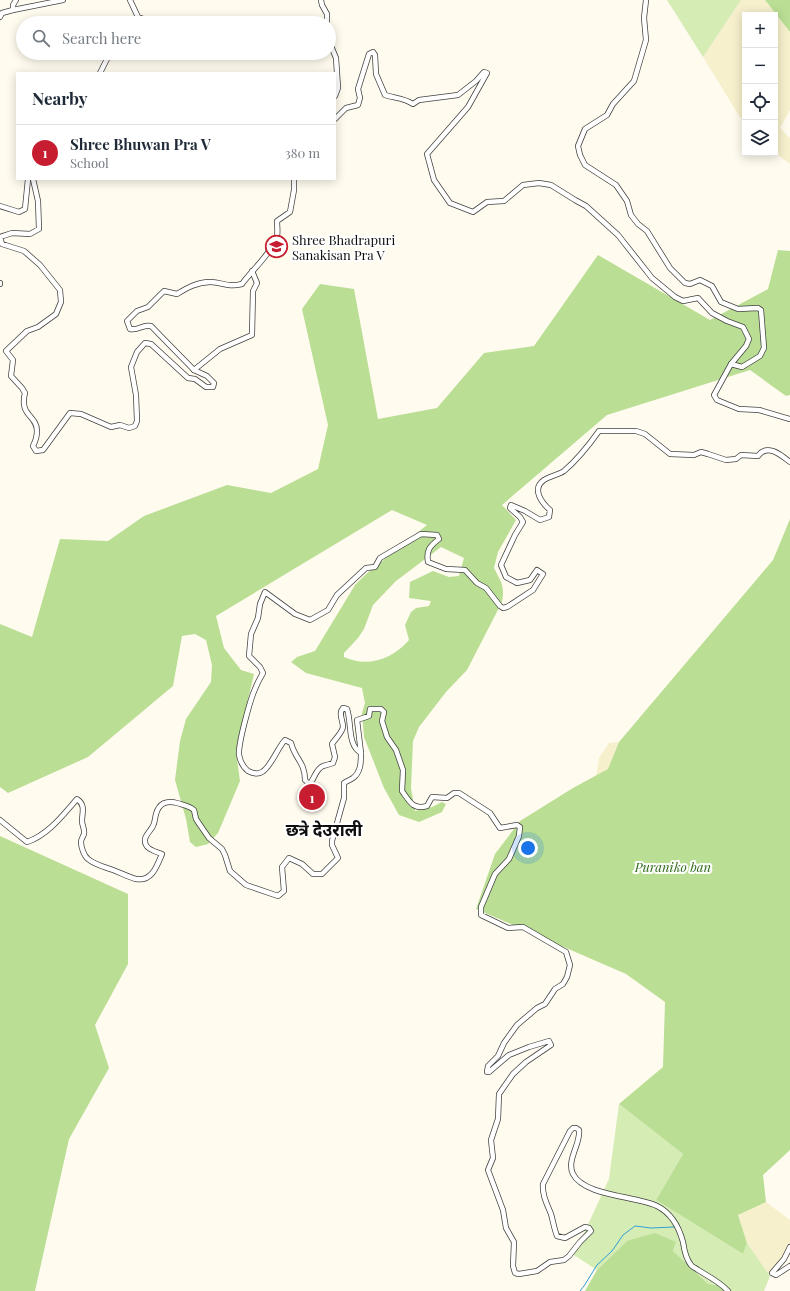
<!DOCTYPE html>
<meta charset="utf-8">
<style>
body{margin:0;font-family:"Playfair Display","Noto Sans Devanagari",serif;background:#f6f6f7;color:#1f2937}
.controls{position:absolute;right:12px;top:12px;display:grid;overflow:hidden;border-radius:0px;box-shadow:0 2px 10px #0003}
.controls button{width:36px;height:36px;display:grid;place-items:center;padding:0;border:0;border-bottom:1px solid #e0e1e3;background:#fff;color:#1f2937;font:20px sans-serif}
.you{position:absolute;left:528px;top:848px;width:14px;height:14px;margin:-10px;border:3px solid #fff;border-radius:50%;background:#1a73e8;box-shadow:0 0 0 6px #1a73e833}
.badge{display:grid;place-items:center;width:26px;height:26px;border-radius:50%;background:#c71d30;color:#fff;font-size:13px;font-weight:700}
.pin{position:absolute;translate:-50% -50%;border:2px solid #fff;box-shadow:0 1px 4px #0006}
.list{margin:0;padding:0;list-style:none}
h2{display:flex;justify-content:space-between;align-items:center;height:52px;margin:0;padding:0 16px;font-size:17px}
h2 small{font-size:13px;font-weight:400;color:#747a83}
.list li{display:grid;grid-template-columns:26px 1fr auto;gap:12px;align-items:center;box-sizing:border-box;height:56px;padding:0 16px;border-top:1px solid #e0e1e3}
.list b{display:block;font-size:15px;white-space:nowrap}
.list p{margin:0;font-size:13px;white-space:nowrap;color:#747a83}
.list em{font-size:13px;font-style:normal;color:#747a83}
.icon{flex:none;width:22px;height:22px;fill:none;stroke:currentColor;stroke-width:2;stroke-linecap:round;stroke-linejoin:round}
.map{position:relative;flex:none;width:790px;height:1291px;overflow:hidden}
.search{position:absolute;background:#fff;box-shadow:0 2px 10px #0003;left:16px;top:16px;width:320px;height:44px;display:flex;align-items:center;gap:10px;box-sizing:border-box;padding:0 14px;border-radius:22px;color:#747a83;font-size:15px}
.panel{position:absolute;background:#fff;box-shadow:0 2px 10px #0003;left:16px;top:72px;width:320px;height:108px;border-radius:0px}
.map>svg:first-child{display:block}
.farmland{fill:#f7f0cd}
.green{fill:#d5ecb5}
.forest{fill:#bade94;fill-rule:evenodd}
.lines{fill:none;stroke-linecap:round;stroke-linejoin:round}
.stream{stroke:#329fd6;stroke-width:1}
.minor-casing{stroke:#414141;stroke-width:6}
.minor{stroke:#fff;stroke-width:4.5}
.labels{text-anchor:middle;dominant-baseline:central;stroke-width:4;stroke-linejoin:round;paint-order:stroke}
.poi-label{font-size:13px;fill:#0e0e0e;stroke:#fff;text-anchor:start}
.park-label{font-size:13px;font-style:italic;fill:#306a1a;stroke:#fff}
.district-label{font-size:17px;font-weight:bold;fill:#0e0e0e;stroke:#fff}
</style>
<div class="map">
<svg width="790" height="1291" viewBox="0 0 790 1291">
<rect width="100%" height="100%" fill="#fffbee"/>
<g class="farmland">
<polygon points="741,0 765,0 790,32 790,110 780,128 790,138 790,164 775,153 775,15 745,15 745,123 738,114 703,57"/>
<polygon points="619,742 608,769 596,776 599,758 609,743"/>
<polygon points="766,1202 790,1220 790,1247 770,1276 747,1243 738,1215"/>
</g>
<g class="green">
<polygon points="667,0 741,0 703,57"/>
<polygon points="619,1104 683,1154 656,1200 743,1254 747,1243 770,1276 764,1291 726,1291 719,1284 708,1284 673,1251 676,1242 627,1241 597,1270 574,1255 609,1179"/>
</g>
<g class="forest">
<polygon points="765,0 790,0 790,32"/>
<path d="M778,250l12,1v144l-4,1 -36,-26 -143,45 -105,90 14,15 -18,32 -4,16c7,14 11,17 8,34l-35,68 -21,22 -27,35 -6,14 -2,47 4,23 17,-4 10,-5 4,2 -4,8 -23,10 -20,-7 -15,-27 -20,-51 -2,-24 3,-10 -3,-15 -56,-15 -15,-11 6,-5 18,-6 40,-66 11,-11 61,-49 -35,-15 -176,106 8,32 17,22 13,4 -18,78 4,29 -22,52 -10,11 -12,3 -6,-5 -4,-23 -11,-39 5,-39 6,-22 25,-37 1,-17 -6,-25 -11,-6 -13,2 -9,50 -85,71 -80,36 -8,-6v-163l32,13 28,-98 48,2 36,-25 83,-31 44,8 47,-24 10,-44 -26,-116 18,-25 34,5 24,130 59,-11 47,-55 50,-7 64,-91 112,65 58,-31zM441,547l23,11 -5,18 -10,1 -16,-6 -23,11 -1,16 22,3 -2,5 -13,2 -5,4 -6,13 4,15c-16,19 -42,28 -65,17v-4l14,-15 6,-9 9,-24 23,-24z"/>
<polygon points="790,519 790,1150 763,1175 766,1202 738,1215 747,1243 743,1254 656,1200 683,1154 619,1104 663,1067 665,1002 626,974 476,909 495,854 520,821 573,788 608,769 619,742 773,560"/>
<polygon points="0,836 128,894 128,964 95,1025 109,1068 69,1139 35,1291 0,1291"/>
<polygon points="655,1233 676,1242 673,1251 708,1284 719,1285 726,1291 585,1291 597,1270 627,1241"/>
</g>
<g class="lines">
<polyline class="stream" points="580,1291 584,1286 597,1265 612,1251 623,1235 635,1226 651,1228 674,1227"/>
<defs>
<g id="minor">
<polyline points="130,0 138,17 154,23"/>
<polyline points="321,0 322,5 327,14 327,23"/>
<polyline points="646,0 644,18 646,40 634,81 613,104 607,115 585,129 578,146 580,155 585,165 616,185 627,201 631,215 638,224 647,231 670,268 685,283 690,284 700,280 712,286 721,302 738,309 758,308 761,310 764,348 760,356 742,367 731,364"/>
<polyline points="13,10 13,5 16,0"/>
<polyline points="0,17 2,13 13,10 63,0"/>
<polyline points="329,41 336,58 338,88 335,96"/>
<polyline points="100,73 108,57 113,53"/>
<path d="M335,119l11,-11 12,-3 2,-7 -2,-9 11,-35 4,-2 2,3 1,19 9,21c9,3 19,3 28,9l6,-4 39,-5 18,-14 8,-9 3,1 -19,34 -41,47 7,26 16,23 23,9 14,-10 17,-1 19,-16 16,-2 12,2 24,15 11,6 32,29 34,43 23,19 8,4 15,-3 14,15 15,8 16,6 6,12 -3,7 -15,18 -17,31 3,5 22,9 20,1 31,9"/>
<path d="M33,179l5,22 1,28 -9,5 -18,-1 -12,4 2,7 22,7 16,14 20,25 1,12 -5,12 -18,13 -11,4 -21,20 7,9 -2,16 11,12 3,5c-6,23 12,22 12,38 0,5 -2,11 -4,15l3,5 7,-1 27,-37 11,1 30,13 9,-2 9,3 6,-2 2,-5 -1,-26 -5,-28 6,-15 8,-9 6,1 37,34 7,1 11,8h7l1,-4 -7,-7 -13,-6 -43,-44c-9,-2 -12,5 -21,3l-3,-8 10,-10 11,-4 16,-16 13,3c10,-6 20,-12 33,-12 13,0 17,6 32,2 11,-15 28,-29 35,-48 1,-4 0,-10 0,-15l13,-9 4,-22v-11"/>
<polyline points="0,206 19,212 25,209 28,179"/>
<polyline points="0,283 0,284"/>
<polyline points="194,370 220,349 252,335 253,291 257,283 252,271"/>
<path d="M361,753l-4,-33 12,-4 1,-7h11l3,3 -2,9 5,16 9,13 7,20 -1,21c8,11 11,19 25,15l5,-9 15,1 7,-5h5l31,20 10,15 17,-3 3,2 -1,9 -10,23 -14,15 -14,33v8l27,13 15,-1 43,25 4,13 -3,12 -4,7 -8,5 -10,15 -8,4 -20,17 -13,18 -6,13 -10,10 -1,6h2l20,-17 20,-8 20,-6 2,4 -25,17 -13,12 -14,20 -1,25 -7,21 2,18 -5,12 15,40 3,18 8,14 -1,24 2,7 4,1 18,-3 13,-9 14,-2 5,-4 11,-14 11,-11 -2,-3 -4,-1 -20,11 -8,-2c-3,-8 -4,-15 -6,-22 -4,-10 -9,-19 -8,-30l27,-53 3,-3h3l3,2c2,14 -13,30 -6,44 11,22 63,22 84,32 14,7 22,21 26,36 1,7 3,17 8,23 1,2 5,3 7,5 10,6 22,12 30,21"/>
<path d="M0,820l27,22c21,-7 36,-27 50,-43 9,6 5,14 5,22 0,4 3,9 2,13 -1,3 -3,5 -3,8 0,5 3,14 7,17 7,6 17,8 25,11 8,3 15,7 23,9 16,3 21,-13 26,-25 -5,-2 -14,-4 -16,-9 -4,-8 4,-13 7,-19 2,-4 2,-8 3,-12 3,-11 11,-14 21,-11 6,2 13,3 17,7l2,9 4,6 9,13 13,11 3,6 5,16 16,14 32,11 6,-5 -2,-24 7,-9 13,6 11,10h9l16,-16 -6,-13v-4l12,-43v-15c3,-2 6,-3 9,-5 8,-6 8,-16 8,-25 -14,-8 -9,-30 -14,-44l-4,-1c-5,6 0,12 0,19 -1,6 -8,12 -11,17l3,13 -2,6c-3,1 -6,2 -10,3 -7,3 -8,11 -12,16l-2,2 -4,-4c0,-18 -10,-21 -14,-37l-6,-3c-7,7 -14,27 -23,32 -5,3 -10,1 -14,-1 -5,-4 -8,-11 -9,-16 -1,-11 11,-55 16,-66 2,-5 5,-11 8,-16l-3,-6 -11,-11 2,-22 7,-16 2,-14 5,-12 30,22 15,6 18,-10 9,-15 29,-27 9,-1 5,-9 41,-24 16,1 2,4c-9,7 -13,11 -11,23l18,7 19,1 12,13 9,5 14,18 3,2 4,-1 26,-17 10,-16 -6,-4 -7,10 -13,3 -11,-6 -5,-12 14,-30 8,-13 -3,-5 -10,-9 1,-3 14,6 15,9 9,-3 1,-7c-8,-7 -19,-21 -6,-30 6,-4 14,-5 20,-9 13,-11 25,-26 35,-40h37l9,3 25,20 24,1 7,-3 7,2 18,6 10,-1 5,-4 17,1c9,-13 23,-1 32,6"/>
<polyline points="790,1247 784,1259 772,1273 776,1275 790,1266"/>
</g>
</defs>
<use href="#minor" class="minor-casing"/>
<use href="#minor" class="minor"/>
</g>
<defs>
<symbol id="school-ring" viewBox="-11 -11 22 22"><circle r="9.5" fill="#fff" stroke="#c71d30" stroke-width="1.5"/><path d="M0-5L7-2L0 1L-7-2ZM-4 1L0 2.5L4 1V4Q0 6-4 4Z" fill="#c71d30"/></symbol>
</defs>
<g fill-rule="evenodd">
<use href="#school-ring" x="264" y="234" width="25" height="25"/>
</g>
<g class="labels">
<g class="poi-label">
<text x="292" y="239">Shree Bhadrapuri<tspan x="292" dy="15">Sanakisan Pra V</tspan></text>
</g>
<g class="park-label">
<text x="673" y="866">Puraniko ban</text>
</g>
<g class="district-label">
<text x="324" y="829">छत्रे देउराली</text>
</g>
</g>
</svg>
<div class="controls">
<button>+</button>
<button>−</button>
<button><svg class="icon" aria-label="locate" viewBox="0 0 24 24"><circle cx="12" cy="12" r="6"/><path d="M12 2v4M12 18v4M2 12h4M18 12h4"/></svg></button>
<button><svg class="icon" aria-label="layers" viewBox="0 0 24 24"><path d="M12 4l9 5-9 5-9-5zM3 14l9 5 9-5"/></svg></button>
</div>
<div class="you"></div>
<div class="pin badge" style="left:312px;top:797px">1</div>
<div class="search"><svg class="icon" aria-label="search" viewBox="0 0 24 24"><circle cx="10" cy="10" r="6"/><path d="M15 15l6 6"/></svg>Search here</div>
<section class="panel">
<h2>Nearby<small></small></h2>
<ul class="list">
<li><span class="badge">1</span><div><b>Shree Bhuwan Pra V</b><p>School</p></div><em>380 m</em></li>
</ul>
</section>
</div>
